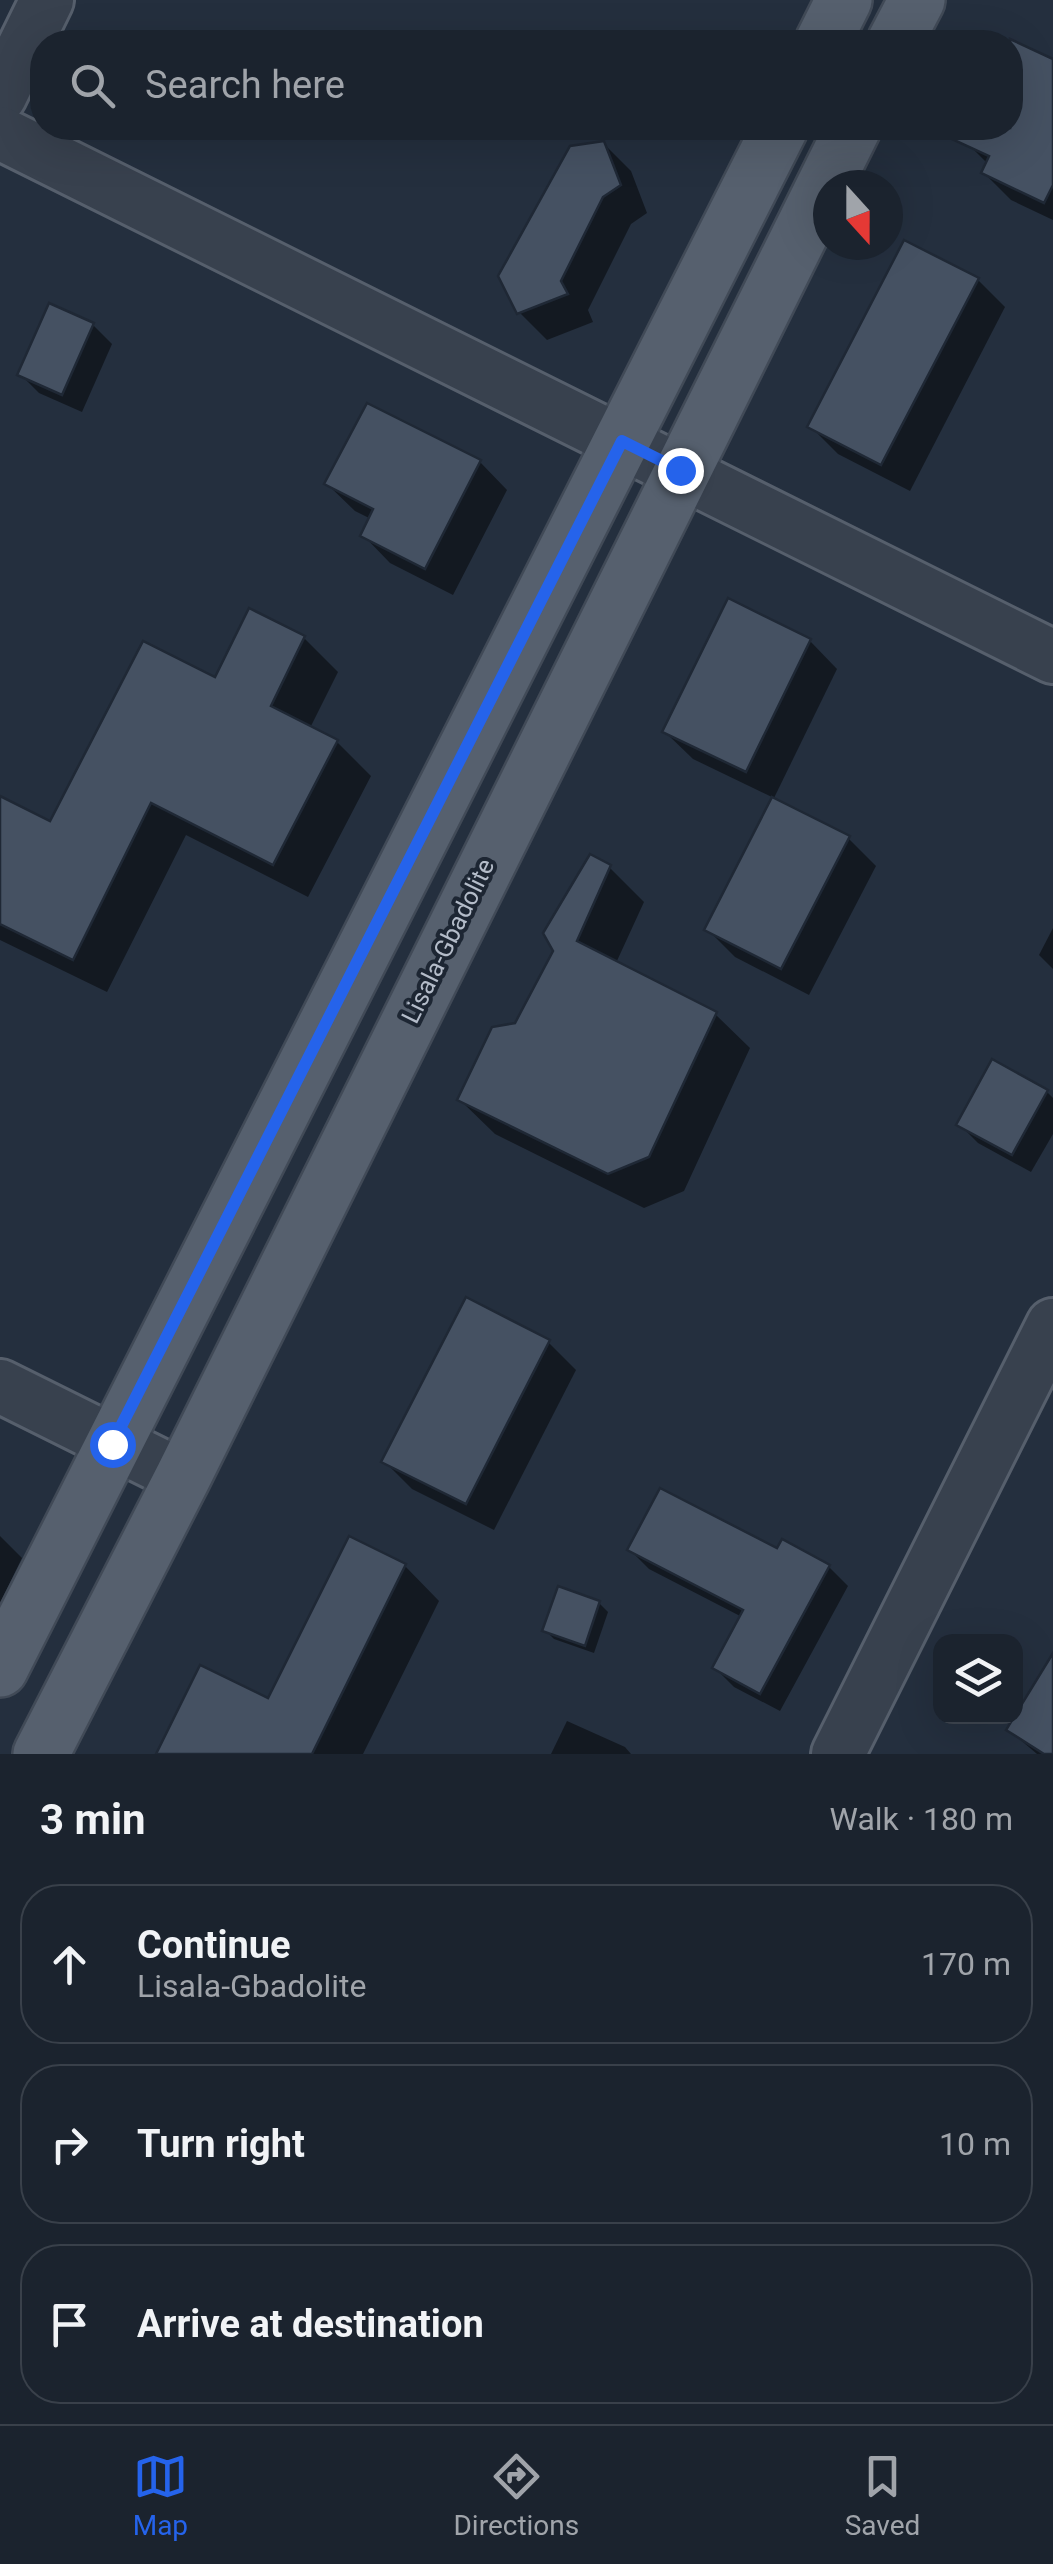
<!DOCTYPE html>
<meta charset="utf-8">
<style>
body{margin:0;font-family:Roboto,sans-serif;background:#282f3a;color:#f1f3f6}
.controls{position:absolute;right:30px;bottom:30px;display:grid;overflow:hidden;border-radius:20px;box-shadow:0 10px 40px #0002}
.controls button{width:90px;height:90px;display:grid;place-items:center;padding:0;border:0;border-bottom:2px solid #39404a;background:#1b232e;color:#f1f3f6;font:50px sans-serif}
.compass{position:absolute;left:813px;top:170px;width:90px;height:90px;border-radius:50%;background:#1b232e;box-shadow:0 10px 40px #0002;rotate:159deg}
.stop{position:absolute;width:30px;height:30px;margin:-22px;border:8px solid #2563eb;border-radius:50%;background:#fff}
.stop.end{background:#2563eb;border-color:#fff;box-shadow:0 2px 10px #0008}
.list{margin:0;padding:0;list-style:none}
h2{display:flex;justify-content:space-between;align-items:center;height:130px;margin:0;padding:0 40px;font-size:42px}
h2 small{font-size:32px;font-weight:400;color:#a0a4aa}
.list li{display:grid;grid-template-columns:65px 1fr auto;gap:30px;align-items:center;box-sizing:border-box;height:160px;margin:0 20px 20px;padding:0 20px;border:2px solid #39404a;border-radius:40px}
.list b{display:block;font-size:38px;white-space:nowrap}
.list p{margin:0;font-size:32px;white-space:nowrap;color:#a0a4aa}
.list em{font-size:32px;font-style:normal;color:#a0a4aa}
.icon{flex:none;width:55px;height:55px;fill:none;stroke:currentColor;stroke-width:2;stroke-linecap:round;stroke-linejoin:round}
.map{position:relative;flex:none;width:1053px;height:1754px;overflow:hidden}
.search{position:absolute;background:#1b232e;box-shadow:0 10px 40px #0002;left:30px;right:30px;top:30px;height:110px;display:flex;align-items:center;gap:25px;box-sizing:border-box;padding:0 35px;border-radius:40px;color:#a0a4aa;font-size:38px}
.sheet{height:670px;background:#1b232e}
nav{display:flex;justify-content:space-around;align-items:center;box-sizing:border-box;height:140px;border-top:2px solid #39404a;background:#1b232e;font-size:28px;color:#a0a4aa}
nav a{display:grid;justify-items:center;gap:5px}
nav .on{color:#2563eb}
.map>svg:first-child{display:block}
.shadow{fill:#0007}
.building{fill:#455162;stroke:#1f2835;stroke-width:2.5}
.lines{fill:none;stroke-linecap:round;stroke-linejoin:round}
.minor-casing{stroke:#565f6c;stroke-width:58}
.major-casing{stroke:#414a57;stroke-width:60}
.minor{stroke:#38414e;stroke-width:52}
.major{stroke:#56606e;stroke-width:55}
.route{stroke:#2563eb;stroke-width:12}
.labels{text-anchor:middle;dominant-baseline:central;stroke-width:8;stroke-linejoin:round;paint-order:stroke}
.street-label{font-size:25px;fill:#b4bcc9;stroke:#1d2633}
</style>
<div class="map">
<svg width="1053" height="1754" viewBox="0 0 1053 1754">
<rect width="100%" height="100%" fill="#242f3e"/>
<g class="shadow">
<polygon points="1053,62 1053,220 1011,200 984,173 988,164 967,143 975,128 1010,128"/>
<polygon points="603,143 631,171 647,213 631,224 588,310 593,322 547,340 519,312"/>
<polygon points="978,280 1005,307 910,491 838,454 810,426"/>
<polygon points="93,325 112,344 82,412 39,393 20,374"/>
<polygon points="480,462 507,490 453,595 390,563 363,535 371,519 355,511 327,484"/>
<polygon points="304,638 338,672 310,728 337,742 371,776 308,897 186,835 107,992 0,940 0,799 51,824 216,681"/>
<polygon points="810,641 837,669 774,798 693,759 665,732"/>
<polygon points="848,838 876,866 809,995 735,957 707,929"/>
<polygon points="609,867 644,902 616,963 715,1014 750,1048 684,1191 644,1208 495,1134 460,1100 517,1025"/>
<polygon points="1053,928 1053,969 1039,955"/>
<polygon points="1047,1092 1053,1098 1053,1134 1031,1172 978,1143 959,1124"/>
<polygon points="548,1342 576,1370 494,1530 412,1489 384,1461"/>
<polygon points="0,1536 22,1558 0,1603"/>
<polygon points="630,1550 829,1567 848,1586 780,1711 734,1687 715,1668 742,1617 649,1569"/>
<polygon points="405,1566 439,1601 363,1754 159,1754 269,1702"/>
<polygon points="599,1603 608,1612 594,1653 554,1639 545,1630"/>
<polygon points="1053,1669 1053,1754 1037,1754 1009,1730"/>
<polygon points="567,1721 625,1747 631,1754 551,1754"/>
</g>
<g class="building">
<polygon points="1010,39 1053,59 1053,185 1044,203 981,173 989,156 928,128 1010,128"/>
<polygon points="604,141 621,185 603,197 561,281 568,294 517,314 498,276 570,146"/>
<polygon points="904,240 979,278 881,465 807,427"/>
<polygon points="49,303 94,323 62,395 17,375"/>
<polygon points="367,403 481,460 425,569 360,536 373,509 324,484"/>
<polygon points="728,598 811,639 746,772 662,732"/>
<polygon points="249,608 305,636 271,706 338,740 273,865 151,803 73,960 0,924 0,796 50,821 143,641 215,677"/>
<polygon points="772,797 850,836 781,969 704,930"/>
<polygon points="590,854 611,865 577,941 717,1012 649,1157 608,1174 457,1100 492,1027 515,1023 553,951 543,933"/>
<polygon points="992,1059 1048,1090 1012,1155 956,1125"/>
<polygon points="466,1297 550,1340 466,1504 381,1462"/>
<polygon points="660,1488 777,1548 782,1539 830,1565 760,1694 712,1668 743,1610 627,1550"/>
<polygon points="349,1536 406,1564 312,1754 156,1754 200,1665 268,1698"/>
<polygon points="558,1586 600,1601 585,1646 542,1631"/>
<polygon points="1053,1653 1053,1754 1044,1754 1006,1730"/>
</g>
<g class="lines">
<defs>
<g id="minor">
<polyline points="0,96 47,0"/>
<polyline points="0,133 1053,657"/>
<polyline points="0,1386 183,1477"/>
<polyline points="838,1754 1053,1325"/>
</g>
<g id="major">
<polyline points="823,42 844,0"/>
<polyline points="895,42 917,0"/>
<polyline points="0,1669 780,128"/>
<polyline points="41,1754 183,1477 853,128"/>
</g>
</defs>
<use href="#minor" class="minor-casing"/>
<use href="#major" class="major-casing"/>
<use href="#minor" class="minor"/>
<use href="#major" class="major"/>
</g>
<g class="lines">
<polyline class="route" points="112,1444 622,441 680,470"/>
</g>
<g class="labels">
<g class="street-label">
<text transform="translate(448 941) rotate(-64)">Lisala-Gbadolite</text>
</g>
</g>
</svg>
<div class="controls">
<button><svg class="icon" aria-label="layers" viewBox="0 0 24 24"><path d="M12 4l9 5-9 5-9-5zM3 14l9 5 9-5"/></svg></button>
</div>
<svg class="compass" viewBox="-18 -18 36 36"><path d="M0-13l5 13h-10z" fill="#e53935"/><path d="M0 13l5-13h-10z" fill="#a0a4aa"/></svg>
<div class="stop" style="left:112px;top:1444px"></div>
<div class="stop end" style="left:680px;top:470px"></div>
<div class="search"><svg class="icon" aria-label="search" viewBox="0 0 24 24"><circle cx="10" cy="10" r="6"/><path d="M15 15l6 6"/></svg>Search here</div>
</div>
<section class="sheet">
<h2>3 min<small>Walk · 180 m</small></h2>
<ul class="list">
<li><svg class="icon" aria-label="ahead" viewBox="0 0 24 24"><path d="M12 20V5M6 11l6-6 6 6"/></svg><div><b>Continue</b><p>Lisala-Gbadolite</p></div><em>170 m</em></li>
<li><svg class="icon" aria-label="right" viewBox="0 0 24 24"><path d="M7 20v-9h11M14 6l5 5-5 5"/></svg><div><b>Turn right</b></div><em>10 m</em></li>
<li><svg class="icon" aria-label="arrive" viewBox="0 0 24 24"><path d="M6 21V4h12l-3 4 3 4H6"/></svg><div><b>Arrive at destination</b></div></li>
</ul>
</section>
<nav>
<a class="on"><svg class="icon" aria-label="map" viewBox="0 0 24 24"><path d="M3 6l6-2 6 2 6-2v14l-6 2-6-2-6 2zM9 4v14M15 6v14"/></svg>Map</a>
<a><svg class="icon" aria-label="directions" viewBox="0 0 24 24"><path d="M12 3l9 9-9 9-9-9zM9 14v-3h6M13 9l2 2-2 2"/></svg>Directions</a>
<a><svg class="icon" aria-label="saved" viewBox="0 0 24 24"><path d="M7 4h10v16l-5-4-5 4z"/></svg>Saved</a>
</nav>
